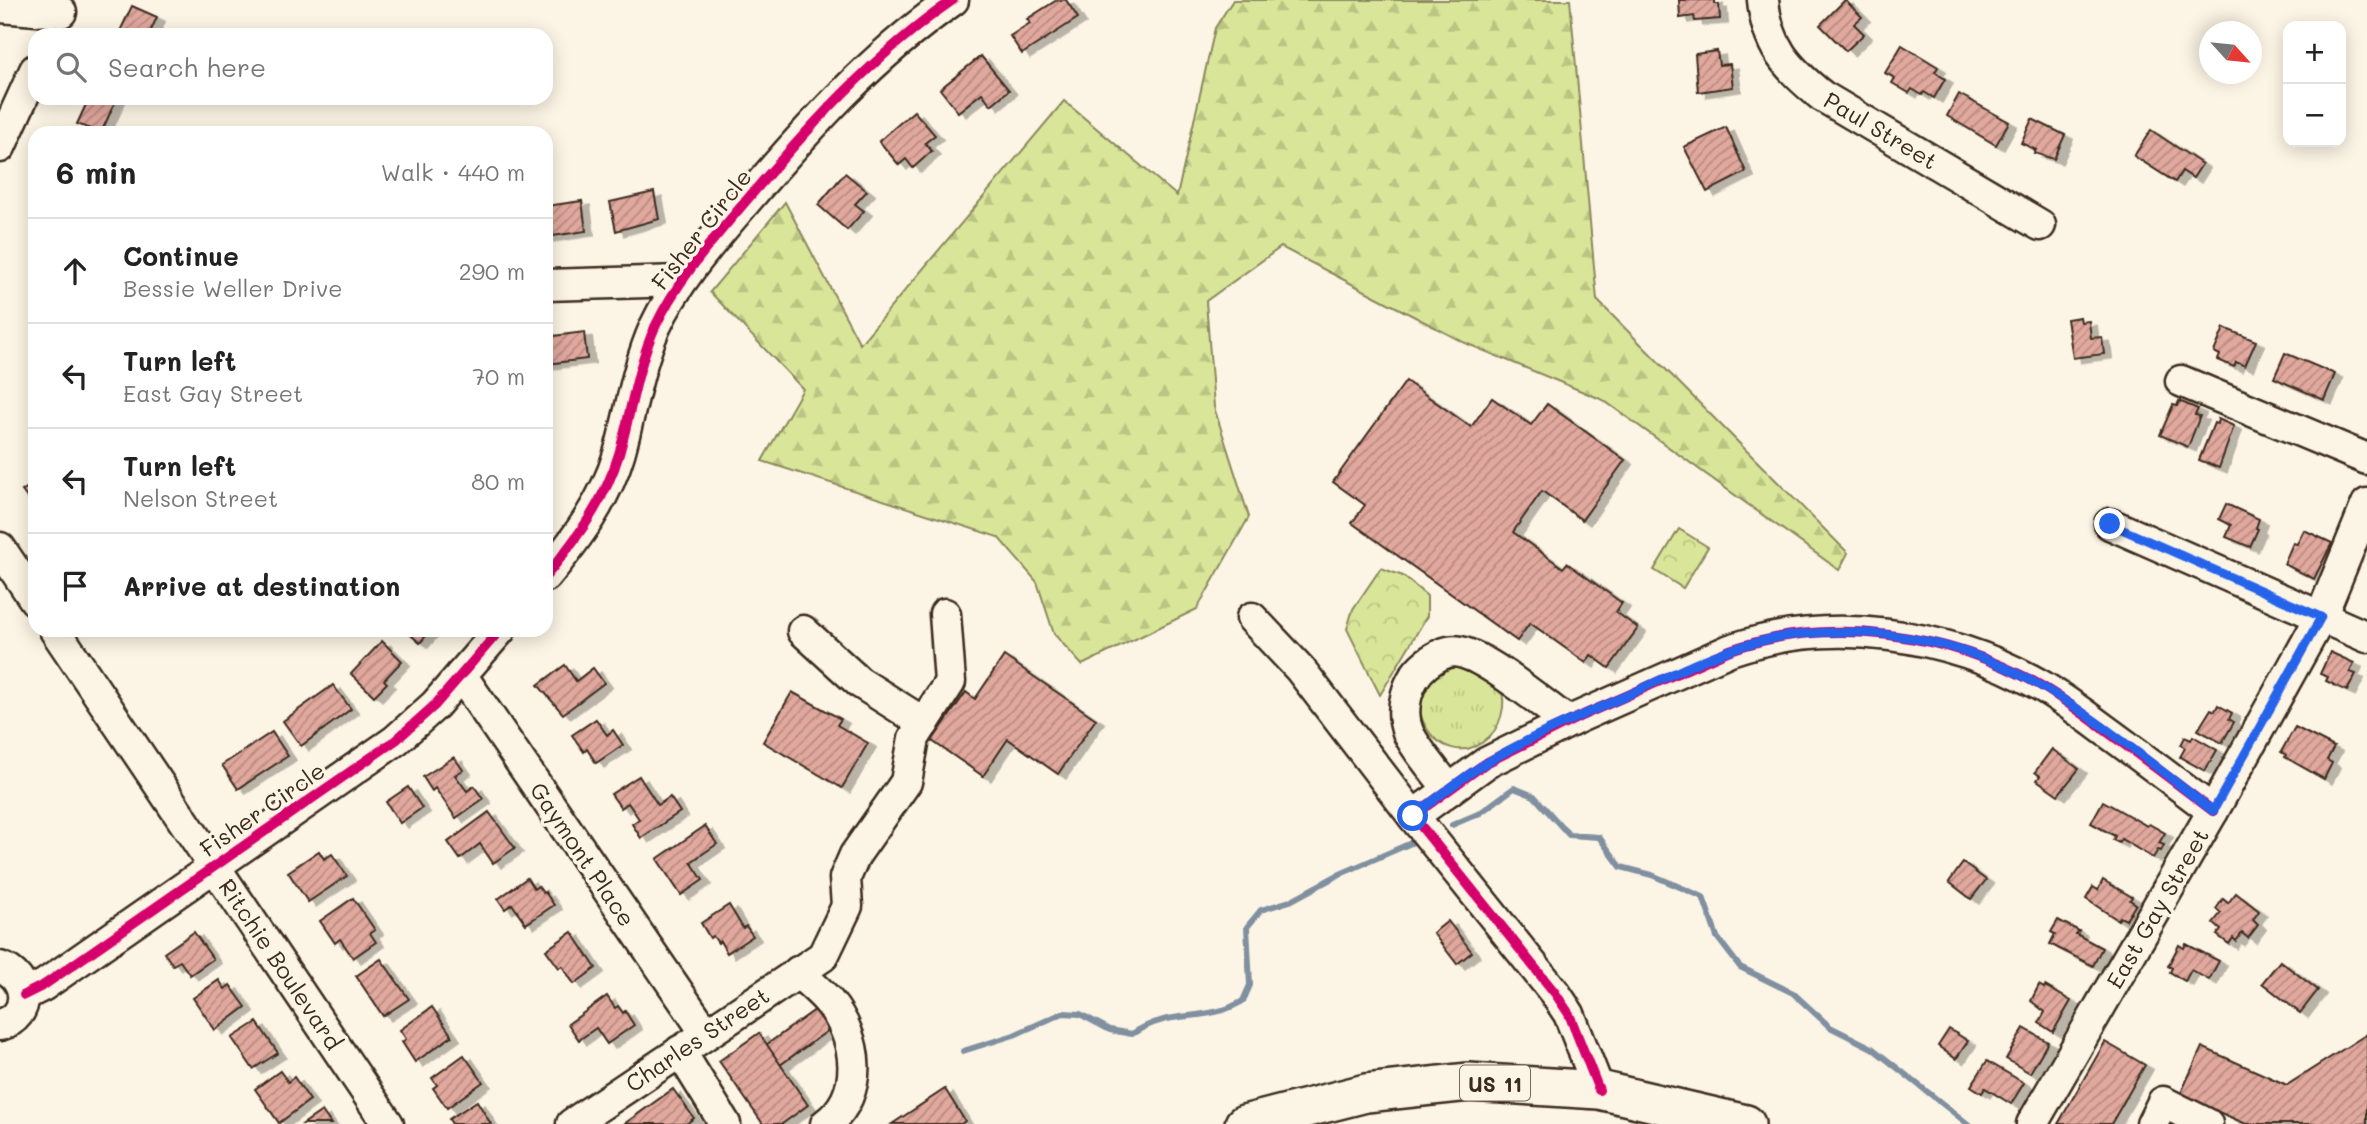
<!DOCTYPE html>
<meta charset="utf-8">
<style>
body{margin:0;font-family:Mali,sans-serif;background:#f6f6f6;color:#222}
.controls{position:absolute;right:21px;top:21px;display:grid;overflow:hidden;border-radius:14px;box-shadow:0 4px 18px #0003}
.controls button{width:63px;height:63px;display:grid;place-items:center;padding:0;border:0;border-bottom:2px solid #e0e0e0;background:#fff;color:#222;font:35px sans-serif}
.compass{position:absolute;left:2199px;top:21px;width:63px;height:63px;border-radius:50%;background:#fff;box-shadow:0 4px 18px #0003;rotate:117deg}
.stop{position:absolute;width:21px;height:21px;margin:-16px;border:5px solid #2563eb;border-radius:50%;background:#fff}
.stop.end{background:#2563eb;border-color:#fff;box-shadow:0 2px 7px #0008}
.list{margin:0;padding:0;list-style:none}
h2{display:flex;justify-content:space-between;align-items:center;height:91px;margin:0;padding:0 28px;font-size:30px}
h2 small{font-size:23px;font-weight:400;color:#767676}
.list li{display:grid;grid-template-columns:46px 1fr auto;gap:21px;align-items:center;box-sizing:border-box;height:105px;padding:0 28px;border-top:2px solid #e0e0e0}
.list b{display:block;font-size:26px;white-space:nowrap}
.list p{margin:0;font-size:23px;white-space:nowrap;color:#767676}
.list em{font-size:23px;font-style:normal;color:#767676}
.icon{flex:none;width:38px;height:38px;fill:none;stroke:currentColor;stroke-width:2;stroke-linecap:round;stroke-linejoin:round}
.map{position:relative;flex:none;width:2367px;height:1124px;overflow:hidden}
.search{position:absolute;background:#fff;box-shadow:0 4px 18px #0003;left:28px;top:28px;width:525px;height:77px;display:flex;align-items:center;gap:18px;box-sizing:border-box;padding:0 24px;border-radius:21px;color:#767676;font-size:26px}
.panel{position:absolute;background:#fff;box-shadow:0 4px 18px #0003;left:28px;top:126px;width:525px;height:511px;border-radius:21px}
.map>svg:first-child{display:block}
.grass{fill:url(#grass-tufts);stroke:#8a885c;stroke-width:2}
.forest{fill:url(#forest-firs);stroke:#8a885c;stroke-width:2}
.park{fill:url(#park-crowns);stroke:#8a885c;stroke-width:2}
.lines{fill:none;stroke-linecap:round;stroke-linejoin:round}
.stream{stroke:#8090a0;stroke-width:6}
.building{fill:url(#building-hatch);stroke:#3b2a1e;stroke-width:2;filter:url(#shadow)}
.minor-casing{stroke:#3b2a1e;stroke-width:35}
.major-casing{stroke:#3b2a1e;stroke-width:42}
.minor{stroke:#fcf5e5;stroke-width:30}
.major{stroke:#fcf5e5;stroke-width:37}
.cycleway-casing{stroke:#fcf5e5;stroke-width:15}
.cycleway{stroke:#d6006c;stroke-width:10}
.route{stroke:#2563eb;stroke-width:9}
.labels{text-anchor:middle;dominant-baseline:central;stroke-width:7;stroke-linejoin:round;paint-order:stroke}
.shield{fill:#fcf5e5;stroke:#75675a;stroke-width:2}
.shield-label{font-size:21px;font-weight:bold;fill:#3b2a1e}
.street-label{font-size:23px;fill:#3b2a1e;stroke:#fcf5e5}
</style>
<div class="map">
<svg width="2367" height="1124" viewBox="0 0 2367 1124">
<defs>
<pattern id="grass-tufts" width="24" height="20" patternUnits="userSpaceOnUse" patternTransform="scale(1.75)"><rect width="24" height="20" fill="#d9e699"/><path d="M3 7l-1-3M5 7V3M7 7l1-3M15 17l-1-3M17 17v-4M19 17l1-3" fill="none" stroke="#bbc583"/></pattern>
<pattern id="forest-firs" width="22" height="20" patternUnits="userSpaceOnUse" patternTransform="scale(1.75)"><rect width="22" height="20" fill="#d9e699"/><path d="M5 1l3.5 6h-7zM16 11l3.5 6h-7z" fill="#bbc583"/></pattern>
<pattern id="park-crowns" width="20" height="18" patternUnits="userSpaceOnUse" patternTransform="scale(1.75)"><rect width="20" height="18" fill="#d9e699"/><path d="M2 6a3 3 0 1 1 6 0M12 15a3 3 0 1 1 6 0" fill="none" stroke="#bbc583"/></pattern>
<pattern id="building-hatch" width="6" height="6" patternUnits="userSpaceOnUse" patternTransform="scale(1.75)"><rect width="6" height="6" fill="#e1a89e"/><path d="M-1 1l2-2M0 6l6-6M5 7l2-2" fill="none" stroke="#b88980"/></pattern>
<filter id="shadow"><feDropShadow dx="8" dy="4.5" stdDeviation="0" flood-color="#0004"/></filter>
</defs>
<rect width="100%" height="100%" fill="#fcf5e5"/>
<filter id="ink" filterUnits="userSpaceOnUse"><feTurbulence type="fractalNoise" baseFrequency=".0143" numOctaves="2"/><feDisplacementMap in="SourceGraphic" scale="14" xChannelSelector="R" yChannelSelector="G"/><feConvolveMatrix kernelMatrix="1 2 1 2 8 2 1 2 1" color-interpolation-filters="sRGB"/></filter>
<g filter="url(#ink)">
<path class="grass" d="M1457,664c11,5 25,9 35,15 19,13 11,45 -3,58 -49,46 -110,-51 -32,-73z"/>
<polygon class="forest" points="1233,0 1570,0 1597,300 1848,553 1839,570 1603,400 1463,342 1281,247 1206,301 1214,407 1249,517 1197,609 1082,665 1054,634 1037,582 998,537 762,461 803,389 710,292 785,202 860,344 1064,101 1177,196 1215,28"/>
<g class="park">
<polygon points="1679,529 1708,547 1683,588 1654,570"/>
<polygon points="1381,568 1403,576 1427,596 1427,616 1380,695 1347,629 1353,609"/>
</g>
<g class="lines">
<g class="stream">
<polyline points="1452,825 1480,813 1514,788 1534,796 1569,835 1599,837 1621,867 1652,875 1703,897 1717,937 1740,967 1793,993 1830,1027 1872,1048 1968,1124"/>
<path d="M963,1051l51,-16 49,-22 17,1 30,16 22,4c33,-22 56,-14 91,-24 7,-2 14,-6 20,-9l7,-16 -3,-58 14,-17 29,-9 48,-26 80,-35"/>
</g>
</g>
<g class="building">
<polygon points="1057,0 1066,0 1078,18 1022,54 1010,36 1030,23 1027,19"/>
<polygon points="1679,0 1715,0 1715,4 1719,4 1720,19 1695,21 1694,16 1680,18"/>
<polygon points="1845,0 1862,17 1854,24 1864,34 1846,51 1820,25"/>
<polygon points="132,6 157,17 149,35 121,35 123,31 121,29"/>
<polygon points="1902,45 1938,67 1935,72 1945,79 1934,98 1924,92 1922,95 1912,89 1909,93 1892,83 1895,78 1885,73"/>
<polygon points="1717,51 1719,65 1730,64 1733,87 1698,92 1695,54"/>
<polygon points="981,56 1009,90 991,105 982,93 958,112 940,89"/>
<polygon points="1959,94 2009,122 1996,145 1947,116"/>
<polygon points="89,98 117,98 101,133 77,124"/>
<polygon points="914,111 935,135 925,143 932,151 913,168 906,159 899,165 879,141"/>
<polygon points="2032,119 2065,135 2054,159 2034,153 2036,150 2021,143"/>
<polygon points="1726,127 1746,172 1707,192 1684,147"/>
<polygon points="2151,130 2202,164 2193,178 2182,171 2175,182 2134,156"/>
<polygon points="845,173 867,191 855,204 864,211 847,230 818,205"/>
<polygon points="654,192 659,219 616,231 610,202"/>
<polygon points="582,201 586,231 546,237 546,206"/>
<polygon points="2080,317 2081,322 2089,321 2091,338 2102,337 2104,354 2073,358 2067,319"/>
<polygon points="2224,328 2256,341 2245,366 2236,362 2234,367 2218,360 2220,355 2214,352"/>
<polygon points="584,332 587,359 546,364 546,337"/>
<polygon points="2285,353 2335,374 2324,400 2274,378"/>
<polygon points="1406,381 1471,427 1492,398 1531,425 1547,404 1625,460 1582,520 1542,491 1513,532 1563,568 1567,563 1622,603 1616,612 1638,628 1609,668 1591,655 1586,663 1530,623 1517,641 1352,523 1365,505 1333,482"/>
<polygon points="2179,401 2198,409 2195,415 2200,416 2188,447 2160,435 2173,405 2177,406"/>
<polygon points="2218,419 2234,426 2219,468 2199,460 2214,423 2217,424"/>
<polygon points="35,475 35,499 31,503 22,491 31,485 28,480"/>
<polygon points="2226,504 2259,519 2256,528 2258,529 2250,547 2226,537 2231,525 2219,519"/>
<polygon points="2304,530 2332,543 2314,579 2284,564 2293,543 2297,544"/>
<polygon points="405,630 431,630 420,643"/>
<polygon points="382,641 402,661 384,680 387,683 374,696 351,674"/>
<polygon points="2330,652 2354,663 2350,672 2356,674 2347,691 2326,681 2328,677 2320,674"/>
<polygon points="1004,656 1096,719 1058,774 1008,739 983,776 932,741 966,692 975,699"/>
<polygon points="565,665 576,681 593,668 604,683 563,714 538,685"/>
<polygon points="333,685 351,709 301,746 283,721"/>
<polygon points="792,692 841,719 837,725 868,743 842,788 763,742"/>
<polygon points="2218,705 2232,713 2229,719 2234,722 2222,743 2198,730 2211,709 2215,711"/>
<polygon points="596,719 607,735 613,730 623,745 596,763 587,749 584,752 572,735"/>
<polygon points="2295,727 2334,747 2327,760 2332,763 2324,779 2285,757 2286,755 2281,752"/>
<polygon points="272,732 288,756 238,789 222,765"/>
<polygon points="2193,736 2217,750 2205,771 2180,757 2185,748 2181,745 2185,737 2191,740"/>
<polygon points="2052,749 2079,769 2058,795 2037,780 2040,776 2035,772"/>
<polygon points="454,757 463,770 455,775 467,791 474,786 483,799 456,818 435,788 432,791 423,777"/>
<polygon points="639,776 658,805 670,797 680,812 641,838 632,824 639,819 628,803 621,808 611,794"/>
<polygon points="408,787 422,808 400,823 386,802"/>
<polygon points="2103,801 2147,826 2149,824 2165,833 2159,843 2164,845 2161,851 2158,850 2153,858 2121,839 2119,843 2113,840 2115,836 2091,823"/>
<polygon points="489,812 515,848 493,863 480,844 460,859 448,842"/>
<polygon points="705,826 717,844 691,862 703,880 681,895 657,859"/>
<polygon points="319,851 324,859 332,854 347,876 308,902 288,872"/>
<polygon points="1963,863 1986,880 1971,899 1949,882"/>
<polygon points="527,878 534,889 538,886 543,893 545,892 554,905 526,924 512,904 505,909 498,899"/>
<polygon points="2103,880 2132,897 2130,900 2136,904 2126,920 2120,917 2118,920 2086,899 2093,887 2098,890"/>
<polygon points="2236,893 2259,911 2253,920 2258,925 2248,938 2242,933 2236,941 2233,938 2229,944 2217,935 2221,930 2213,923 2221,913 2216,909 2223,899 2228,903"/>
<polygon points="353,898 375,930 370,933 376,942 353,958 340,939 335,943 320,921"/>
<polygon points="729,905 743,928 746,926 753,936 727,953 720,941 718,943 713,936 710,938 701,923"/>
<polygon points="2058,920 2079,931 2076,934 2102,948 2093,966 2050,944 2055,934 2051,932"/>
<polygon points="1448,921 1472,952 1457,964 1433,933"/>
<polygon points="194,932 213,959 190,975 180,961 173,965 164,953"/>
<polygon points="572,932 596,968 574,984 562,966 559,968 546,950"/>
<polygon points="2186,944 2219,961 2209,980 2191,970 2185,981 2170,972 2172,968 2168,966 2179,945 2184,948"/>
<polygon points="381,959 409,999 383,1016 356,976"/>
<polygon points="2280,961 2318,990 2300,1013 2262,983"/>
<polygon points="219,980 225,989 230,985 246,1007 215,1030 193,998"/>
<polygon points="2039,985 2044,988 2045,986 2071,1001 2053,1032 2039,1023 2045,1012 2031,1001"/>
<polygon points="607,996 615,1008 618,1006 623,1013 625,1011 634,1025 607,1044 596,1028 579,1040 568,1024"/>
<polygon points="432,1007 452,1036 415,1062 402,1042 406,1039 400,1030"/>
<polygon points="819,1007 833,1027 780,1065 766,1045"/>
<polygon points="257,1022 278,1053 253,1069 232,1038"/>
<polygon points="2024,1028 2048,1042 2030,1073 2006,1059"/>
<polygon points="1949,1029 1968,1041 1956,1059 1938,1046"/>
<polygon points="759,1033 808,1105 782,1124 763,1124 719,1061"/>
<polygon points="2367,1034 2367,1124 2246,1124 2180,1095 2202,1047 2287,1085"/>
<polygon points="2105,1042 2145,1065 2111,1124 2058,1124"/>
<polygon points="464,1055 483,1082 447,1108 433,1088 437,1085 432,1078"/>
<polygon points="1987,1061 2024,1083 2011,1104 1985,1088 1982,1093 1971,1086"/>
<polygon points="280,1071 288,1082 294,1077 310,1100 279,1123 255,1089"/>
<polygon points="673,1089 694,1118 686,1124 624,1124"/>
<polygon points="945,1089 965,1121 961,1124 892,1124"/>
<polygon points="477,1101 491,1124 452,1124 449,1119"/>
<polygon points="322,1111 331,1124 303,1124"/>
</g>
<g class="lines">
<defs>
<g id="minor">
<path d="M1763,0c4,46 24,68 59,96l218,129"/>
<polyline points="0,7 61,12"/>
<polyline points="0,147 35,70"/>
<polyline points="546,285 681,281"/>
<polyline points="2181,381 2367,459"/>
<polyline points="2110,524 2367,637"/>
<polyline points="0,548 35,600"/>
<path d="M546,576c31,-38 59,-75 73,-122 12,-42 18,-87 36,-127 22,-47 57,-86 90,-125 63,-74 127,-146 208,-202"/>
<polyline points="1252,618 1300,669 1413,816"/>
<polyline points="55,630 388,1124"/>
<polyline points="803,631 859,682 924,723"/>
<polyline points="461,675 706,1033"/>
<path d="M1449,790c-11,-16 -34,-41 -41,-58 -9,-22 -1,-53 18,-68 9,-7 22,-15 34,-12 27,5 83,52 108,70"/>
<path d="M0,967c30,9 32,50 0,58"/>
<path d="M798,972c10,10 22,19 31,30 29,35 37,92 -3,122"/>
<polyline points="24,995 44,985 396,740 435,705 500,630"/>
<polyline points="680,1051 725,1124"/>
<path d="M1599,1090l-30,-76 -14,-21 -142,-177 73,-53 93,-46 151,-67c101,-35 218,-17 310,35 22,13 42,28 62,43 37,27 74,55 111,83"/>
<polyline points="572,1124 823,956 847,906 845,878 855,855 906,782 914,738 950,682 945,614"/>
<polyline points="2032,1124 2213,811 2321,617 2367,504"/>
<polyline points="2152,1124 2163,1102 2207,1124"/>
</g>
<polyline id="major" points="1244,1124 1366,1093 1469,1082 1599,1090 1746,1124"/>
</defs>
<use href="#minor" class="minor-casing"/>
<use href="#major" class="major-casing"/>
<use href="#minor" class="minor"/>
<use href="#major" class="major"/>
<defs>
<g id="cycleway">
<path d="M546,576c31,-38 59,-75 73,-122 12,-42 18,-87 36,-127 22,-47 57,-86 90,-125 63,-74 127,-146 208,-202"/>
<polyline points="24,995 44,985 396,740 435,705 500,630"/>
<path d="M1599,1090l-30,-76 -14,-21 -142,-177 73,-53 93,-46 151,-67c101,-35 218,-17 310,35 22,13 42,28 62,43 37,27 74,55 111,83"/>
</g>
</defs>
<use href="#cycleway" class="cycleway-casing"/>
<use href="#cycleway" class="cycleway"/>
</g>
</g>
<g class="lines" filter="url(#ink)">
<path class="route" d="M1413,816c24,-18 48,-38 73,-53 41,-25 94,-47 138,-66 37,-17 74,-37 112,-49 86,-28 187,-18 268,19 73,33 146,96 209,144l108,-194 -211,-93"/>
</g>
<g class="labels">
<rect class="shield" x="1460" y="1065.5" width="70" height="35" rx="5"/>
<g class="shield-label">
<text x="1495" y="1083">US 11</text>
</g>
<g class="street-label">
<text transform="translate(1881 130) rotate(31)">Paul Street</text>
<text transform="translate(701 229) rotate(-52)">Fisher Circle</text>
<text transform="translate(262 809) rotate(-35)">Fisher Circle</text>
<text transform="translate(583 854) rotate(56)">Gaymont Place</text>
<text transform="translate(2157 908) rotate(-60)">East Gay Street</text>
<text transform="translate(281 964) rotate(56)">Ritchie Boulevard</text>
<text transform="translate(697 1039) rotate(-34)">Charles Street</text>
</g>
</g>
</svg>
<div class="controls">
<button>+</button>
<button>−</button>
</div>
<svg class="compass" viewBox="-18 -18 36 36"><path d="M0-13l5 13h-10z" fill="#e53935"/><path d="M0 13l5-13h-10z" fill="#767676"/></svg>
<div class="stop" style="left:1413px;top:816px"></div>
<div class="stop end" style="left:2110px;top:524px"></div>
<div class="search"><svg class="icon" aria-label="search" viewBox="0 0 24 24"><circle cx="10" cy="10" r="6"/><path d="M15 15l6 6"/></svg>Search here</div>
<section class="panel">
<h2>6 min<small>Walk · 440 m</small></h2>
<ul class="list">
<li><svg class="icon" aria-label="ahead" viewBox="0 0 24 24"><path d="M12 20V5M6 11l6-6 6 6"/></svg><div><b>Continue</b><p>Bessie Weller Drive</p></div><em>290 m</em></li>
<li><svg class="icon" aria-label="left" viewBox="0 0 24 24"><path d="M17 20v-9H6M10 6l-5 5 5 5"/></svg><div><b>Turn left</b><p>East Gay Street</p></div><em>70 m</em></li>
<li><svg class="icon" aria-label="left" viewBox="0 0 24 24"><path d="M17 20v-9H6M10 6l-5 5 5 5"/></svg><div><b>Turn left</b><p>Nelson Street</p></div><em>80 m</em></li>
<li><svg class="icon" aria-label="arrive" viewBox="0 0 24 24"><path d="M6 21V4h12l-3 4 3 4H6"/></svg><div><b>Arrive at destination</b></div></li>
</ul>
</section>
</div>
